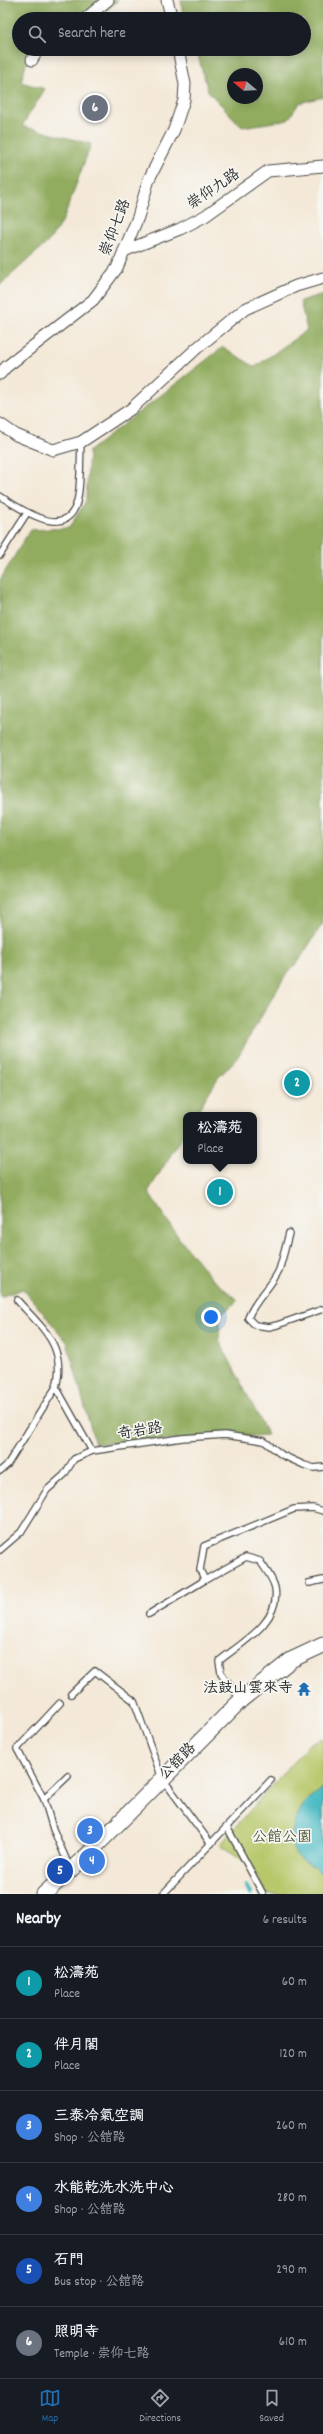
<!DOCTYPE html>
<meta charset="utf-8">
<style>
body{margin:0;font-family:Dekko,"LXGW WenKai TC",sans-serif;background:#242831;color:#f1f3f6}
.compass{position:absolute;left:227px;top:68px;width:36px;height:36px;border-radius:50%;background:#171b24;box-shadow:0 2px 10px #0003;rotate:289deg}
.you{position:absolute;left:211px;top:1317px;width:14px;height:14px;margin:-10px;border:3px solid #fff;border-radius:50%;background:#1a73e8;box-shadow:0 0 0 6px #1a73e833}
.badge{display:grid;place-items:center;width:26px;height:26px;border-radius:50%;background:#1f6fb2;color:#fff;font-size:13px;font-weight:700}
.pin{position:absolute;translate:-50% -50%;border:2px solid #fff;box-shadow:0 1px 4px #0006}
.popup{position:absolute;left:183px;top:1112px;width:74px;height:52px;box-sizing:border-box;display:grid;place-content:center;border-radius:8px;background:#171b24;filter:drop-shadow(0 1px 3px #0005);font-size:13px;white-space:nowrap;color:#9ea1a6}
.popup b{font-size:15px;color:#f1f3f6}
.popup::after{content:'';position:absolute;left:50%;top:100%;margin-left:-8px;border:8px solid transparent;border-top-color:#171b24}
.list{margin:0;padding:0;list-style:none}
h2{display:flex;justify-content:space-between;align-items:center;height:52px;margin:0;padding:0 16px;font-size:17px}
h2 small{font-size:13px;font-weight:400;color:#9ea1a6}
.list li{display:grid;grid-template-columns:26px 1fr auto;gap:12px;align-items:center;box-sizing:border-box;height:72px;padding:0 16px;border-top:1px solid #363941}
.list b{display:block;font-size:15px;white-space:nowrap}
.list p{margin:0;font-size:13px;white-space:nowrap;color:#9ea1a6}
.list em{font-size:13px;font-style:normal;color:#9ea1a6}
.icon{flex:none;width:22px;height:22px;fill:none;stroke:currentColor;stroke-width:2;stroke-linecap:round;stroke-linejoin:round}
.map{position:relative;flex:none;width:323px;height:1894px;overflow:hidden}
.search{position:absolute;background:#171b24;box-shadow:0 2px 10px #0003;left:12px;right:12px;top:12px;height:44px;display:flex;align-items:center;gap:10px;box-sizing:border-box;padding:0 14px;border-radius:22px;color:#9ea1a6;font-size:15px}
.sheet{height:484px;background:#171b24}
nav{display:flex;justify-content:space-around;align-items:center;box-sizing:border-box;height:56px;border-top:1px solid #363941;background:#171b24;font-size:11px;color:#9ea1a6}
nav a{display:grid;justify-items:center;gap:2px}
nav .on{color:#1f6fb2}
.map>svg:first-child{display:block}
.green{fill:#b7c86b;stroke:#717a4b}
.forest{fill:#91ac5f;stroke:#5e6c45;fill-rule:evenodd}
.water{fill:#4ebcc5;stroke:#3c7478}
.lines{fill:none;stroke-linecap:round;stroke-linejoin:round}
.stream{stroke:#4ebcc5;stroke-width:4}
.lane-casing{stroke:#494845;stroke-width:8}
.street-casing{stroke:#494845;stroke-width:13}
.secondary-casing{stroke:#494845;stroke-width:17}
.lane{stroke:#fff;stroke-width:5.5}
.street{stroke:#fff;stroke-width:11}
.secondary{stroke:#fff;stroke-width:15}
.labels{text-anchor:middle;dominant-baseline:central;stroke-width:3.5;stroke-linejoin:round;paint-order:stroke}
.street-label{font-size:15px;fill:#2b2b2b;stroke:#f6f6f2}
.poi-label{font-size:15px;fill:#2b2b2b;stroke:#f6f6f2;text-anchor:end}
.park-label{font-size:15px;fill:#555a3e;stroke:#f6f6f2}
</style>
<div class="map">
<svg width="323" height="1894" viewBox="0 0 323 1894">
<rect width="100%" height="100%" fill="#f6f6f2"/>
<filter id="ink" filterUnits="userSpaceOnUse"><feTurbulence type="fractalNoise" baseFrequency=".025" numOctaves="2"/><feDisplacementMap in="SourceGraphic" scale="8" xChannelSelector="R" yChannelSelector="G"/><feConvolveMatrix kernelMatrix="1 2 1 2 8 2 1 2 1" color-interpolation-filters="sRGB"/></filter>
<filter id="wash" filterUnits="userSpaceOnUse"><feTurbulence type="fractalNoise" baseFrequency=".012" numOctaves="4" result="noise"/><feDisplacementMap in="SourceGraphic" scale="16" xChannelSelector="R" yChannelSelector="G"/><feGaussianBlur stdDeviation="0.9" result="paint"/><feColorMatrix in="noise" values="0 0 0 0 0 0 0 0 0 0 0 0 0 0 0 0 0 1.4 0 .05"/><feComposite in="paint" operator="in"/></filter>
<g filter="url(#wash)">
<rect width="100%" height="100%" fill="#f4e9d8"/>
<polygon class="green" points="323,1738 323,1894 267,1894 251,1866 220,1844 310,1743"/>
<g class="forest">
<polygon points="0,0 118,0 97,19 19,19 19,49 30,49 21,82 45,89 22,126 91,144 63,220 49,241 0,285"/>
<path d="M181,0h142v97l-24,6 -11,17 -46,7 -34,-36 -12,-42h108v-30h-121zM233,74h24v24h-24z"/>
<polygon points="323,294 323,923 300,959 285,976 237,1058 218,1078 195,1115 186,1115 186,1130 148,1192 179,1238 213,1280 238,1300 221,1315 219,1340 268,1435 95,1444 67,1342 23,1289 0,1297 0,580 30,530 69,528 86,501 89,451 223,347 255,367 307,330 300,301"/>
</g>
<path class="water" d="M323,1788v88c-10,-14 -17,-11 -26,-20 -12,-15 -2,-41 9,-54 5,-5 12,-10 17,-14z"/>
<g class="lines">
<polyline class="stream" points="246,1886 250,1894"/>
</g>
</g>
<g filter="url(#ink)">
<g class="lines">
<defs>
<g id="lane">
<path d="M0,496c22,14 70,48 78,1 3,-17 2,-37 3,-55"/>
<polyline points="0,555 27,513"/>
<path d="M289,1233c-3,12 -6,25 -10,37 -8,18 -24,29 -31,48l7,7 14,2 8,-2 46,-16"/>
<path d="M17,1300c25,28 50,46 39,87"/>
<polyline points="0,1471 7,1465 56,1387 92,1451"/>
<polyline points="0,1550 21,1532 47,1490 64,1475 74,1459 92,1451 182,1438 225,1435 264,1441 282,1455 304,1465 314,1468 323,1467"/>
<polyline points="309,1583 323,1580"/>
<polyline points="149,1614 205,1580"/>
<polyline points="71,1694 95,1671 134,1701 162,1778 211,1844"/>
<path d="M241,1700l-20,-27 -2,-12c22,-18 62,-39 56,-73 -2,-10 -10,-19 -15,-27l-14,-4 -41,23 -5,-10 4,-24 90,-37 19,-1 10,3"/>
<polyline points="60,1703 17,1749 44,1799 53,1829 70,1868"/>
<polyline points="44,1799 68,1776"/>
<polyline points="227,1827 263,1894"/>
<polyline points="163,1894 271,1780"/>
</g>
<g id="street">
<polyline points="167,0 172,19"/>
<polyline points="85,19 108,0"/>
<polyline points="32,60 38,49"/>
<polyline points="124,251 180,229 205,216 268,171 323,166"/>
<polyline points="0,374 6,367 93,300 117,268 138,217 149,179 174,130 184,100 185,84 178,49"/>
<polyline points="0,424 16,435 53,450 81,442 131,409 197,348 245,309 296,286 323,278"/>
</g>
<polyline id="secondary" points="44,1894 87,1855 241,1700 291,1660 323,1645"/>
</defs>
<use href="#lane" class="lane-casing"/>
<use href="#street" class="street-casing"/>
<use href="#secondary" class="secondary-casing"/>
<use href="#lane" class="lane"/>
<use href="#street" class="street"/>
<use href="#secondary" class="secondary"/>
</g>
</g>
<defs>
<symbol id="temple-bare" viewBox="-9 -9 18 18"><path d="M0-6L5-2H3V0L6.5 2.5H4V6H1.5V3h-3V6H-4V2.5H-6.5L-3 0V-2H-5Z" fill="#1f6fb2" stroke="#f6f6f2" stroke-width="2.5" paint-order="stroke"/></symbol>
</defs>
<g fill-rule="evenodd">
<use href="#temple-bare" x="294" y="1679" width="20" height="20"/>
</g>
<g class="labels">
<g class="street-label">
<text transform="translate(214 190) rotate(-34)">崇仰九路</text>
<text transform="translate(116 228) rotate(-69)">崇仰七路</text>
<text transform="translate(140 1432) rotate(-9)">奇岩路</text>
<text transform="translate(178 1762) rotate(-45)">公舘路</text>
</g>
<g class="poi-label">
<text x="293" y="1689">法鼓山雲來寺</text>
</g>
<g class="park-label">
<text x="282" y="1838">公館公園</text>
</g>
</g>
</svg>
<svg class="compass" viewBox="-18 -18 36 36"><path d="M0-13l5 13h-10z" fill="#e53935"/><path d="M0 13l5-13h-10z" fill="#9ea1a6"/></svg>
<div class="you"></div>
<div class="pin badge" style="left:220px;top:1192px;background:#0f9aa8">1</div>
<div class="popup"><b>松濤苑</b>Place</div>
<div class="pin badge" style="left:297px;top:1083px;background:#0f9aa8">2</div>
<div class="pin badge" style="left:90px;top:1831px;background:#3f7fe0">3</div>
<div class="pin badge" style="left:92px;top:1861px;background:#3f7fe0">4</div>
<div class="pin badge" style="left:60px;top:1871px;background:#1a4fb4">5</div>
<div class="pin badge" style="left:95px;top:108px;background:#6b7280">6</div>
<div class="search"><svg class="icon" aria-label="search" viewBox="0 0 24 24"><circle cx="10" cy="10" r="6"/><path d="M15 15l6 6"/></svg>Search here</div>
</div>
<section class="sheet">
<h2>Nearby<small>6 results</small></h2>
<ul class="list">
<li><span class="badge" style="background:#0f9aa8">1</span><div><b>松濤苑</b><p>Place</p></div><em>60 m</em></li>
<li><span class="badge" style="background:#0f9aa8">2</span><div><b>伴月閣</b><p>Place</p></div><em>120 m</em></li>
<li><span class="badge" style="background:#3f7fe0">3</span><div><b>三泰冷氣空調</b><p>Shop · 公舘路</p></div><em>260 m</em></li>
<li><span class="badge" style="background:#3f7fe0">4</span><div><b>水能乾洗水洗中心</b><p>Shop · 公舘路</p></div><em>280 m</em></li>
<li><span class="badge" style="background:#1a4fb4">5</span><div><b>石門</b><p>Bus stop · 公舘路</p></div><em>290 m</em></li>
<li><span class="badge" style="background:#6b7280">6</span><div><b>照明寺</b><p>Temple · 崇仰七路</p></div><em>610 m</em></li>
</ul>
</section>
<nav>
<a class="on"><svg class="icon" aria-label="map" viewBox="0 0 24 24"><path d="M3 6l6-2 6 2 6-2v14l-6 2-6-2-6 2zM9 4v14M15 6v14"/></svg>Map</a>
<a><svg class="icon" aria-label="directions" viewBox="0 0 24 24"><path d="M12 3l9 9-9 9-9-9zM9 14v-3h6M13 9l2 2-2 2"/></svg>Directions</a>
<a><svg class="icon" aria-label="saved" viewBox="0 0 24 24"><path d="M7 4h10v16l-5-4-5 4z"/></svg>Saved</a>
</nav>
